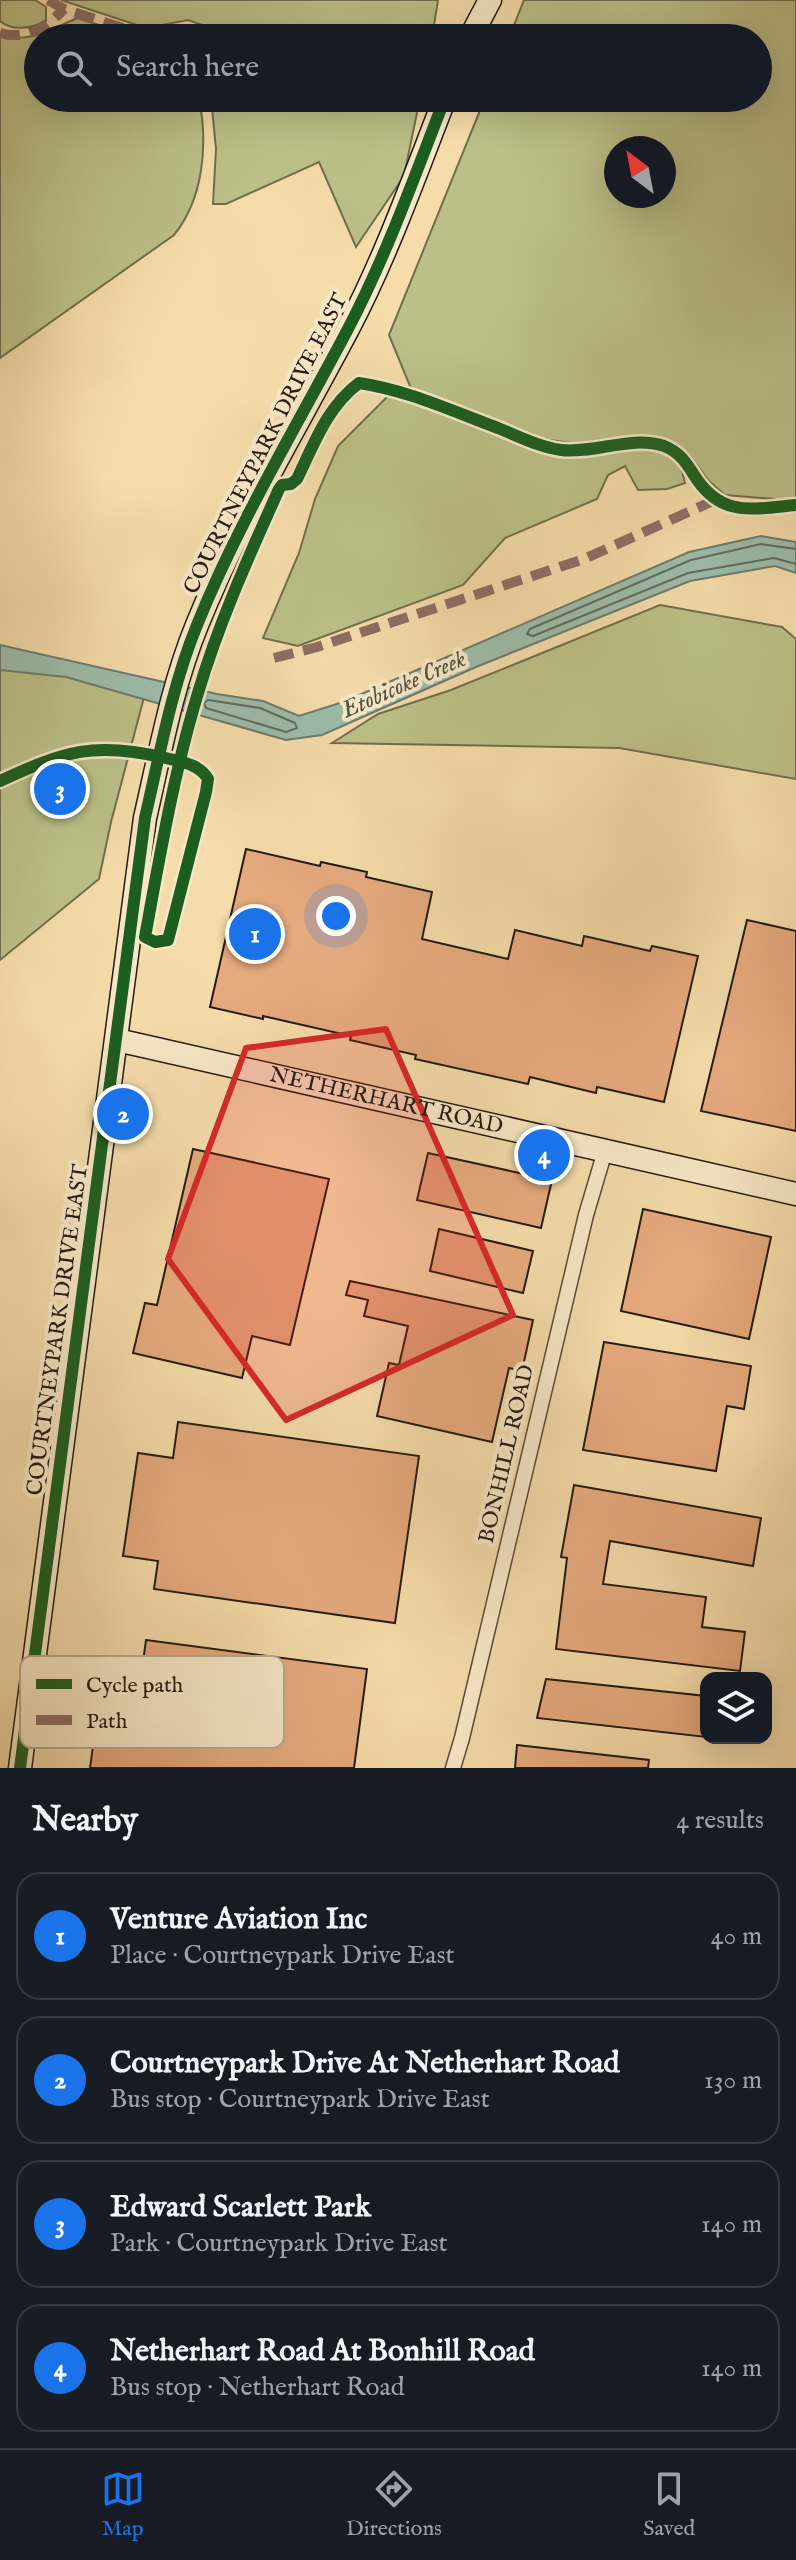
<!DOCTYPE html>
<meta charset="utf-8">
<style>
body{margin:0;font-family:"IM FELL English",serif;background:#20242c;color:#f1f3f6}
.controls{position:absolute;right:24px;bottom:24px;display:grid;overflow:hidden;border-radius:16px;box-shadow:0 8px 32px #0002}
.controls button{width:72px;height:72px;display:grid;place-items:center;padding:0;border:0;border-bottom:2px solid #363941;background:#171b24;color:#f1f3f6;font:40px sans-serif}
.compass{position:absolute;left:604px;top:136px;width:72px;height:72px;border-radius:50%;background:#171b24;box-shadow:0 8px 32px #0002;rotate:328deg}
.you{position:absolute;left:336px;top:916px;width:28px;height:28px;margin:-20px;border:6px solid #fff;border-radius:50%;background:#1a73e8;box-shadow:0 0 0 12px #1a73e833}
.badge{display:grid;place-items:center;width:52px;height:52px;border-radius:50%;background:#1a73e8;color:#fff;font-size:26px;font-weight:700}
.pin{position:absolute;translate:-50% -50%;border:4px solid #fff;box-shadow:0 2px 8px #0006}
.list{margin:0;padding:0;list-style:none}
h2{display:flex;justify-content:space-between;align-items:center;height:104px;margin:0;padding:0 32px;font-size:34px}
h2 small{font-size:26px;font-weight:400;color:#9ea1a6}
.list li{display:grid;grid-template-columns:52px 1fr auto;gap:24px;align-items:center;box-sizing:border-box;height:128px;margin:0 16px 16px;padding:0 16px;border:2px solid #363941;border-radius:24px}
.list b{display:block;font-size:30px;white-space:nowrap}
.list p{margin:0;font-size:26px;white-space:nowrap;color:#9ea1a6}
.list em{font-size:26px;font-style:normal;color:#9ea1a6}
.icon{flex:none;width:44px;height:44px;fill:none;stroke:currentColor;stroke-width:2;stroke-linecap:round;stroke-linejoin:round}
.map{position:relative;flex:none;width:796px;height:1768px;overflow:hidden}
.search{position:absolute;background:#171b24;box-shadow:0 8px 32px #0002;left:24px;right:24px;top:24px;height:88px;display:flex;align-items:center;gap:20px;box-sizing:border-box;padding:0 28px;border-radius:44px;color:#9ea1a6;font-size:30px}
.sheet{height:680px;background:#171b24}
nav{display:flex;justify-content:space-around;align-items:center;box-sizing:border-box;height:112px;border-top:2px solid #363941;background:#171b24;font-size:22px;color:#9ea1a6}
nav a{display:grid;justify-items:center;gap:4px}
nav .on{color:#1a73e8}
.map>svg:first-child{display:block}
.green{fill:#bcc088;stroke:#716e4d;stroke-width:2;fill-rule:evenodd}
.water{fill:#9cbcaa;stroke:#6d7c6d;stroke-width:2}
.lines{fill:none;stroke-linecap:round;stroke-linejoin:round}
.shore{stroke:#616c5e;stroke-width:2}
.building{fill:#e5aa7d;stroke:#261b12;stroke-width:2}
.street-casing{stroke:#5a4b38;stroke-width:17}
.secondary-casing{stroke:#261b12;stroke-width:25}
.street{stroke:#f8e8c8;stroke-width:14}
.secondary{stroke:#f8e8c8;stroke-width:22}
.quiet{stroke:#8d6e63;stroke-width:10;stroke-dasharray:20 10;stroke-linecap:butt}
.cycleway-casing{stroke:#f8e8c8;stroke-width:17}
.cycleway{stroke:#1b5e20;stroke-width:12}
.marked{fill:#d62828;fill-opacity:0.2;stroke:#d62828;stroke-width:6;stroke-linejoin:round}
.labels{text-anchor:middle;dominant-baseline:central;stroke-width:8;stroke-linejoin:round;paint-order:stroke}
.street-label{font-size:22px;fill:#261b12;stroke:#f8e8c8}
.water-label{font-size:24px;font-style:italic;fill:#4f5347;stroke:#f8e8c8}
.key{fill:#f8e8c8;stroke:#b9aa91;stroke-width:2}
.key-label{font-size:22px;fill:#261b12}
</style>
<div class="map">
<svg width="796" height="1768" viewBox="0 0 796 1768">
<rect width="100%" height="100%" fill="#f5dcaa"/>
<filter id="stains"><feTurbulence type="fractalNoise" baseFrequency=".0025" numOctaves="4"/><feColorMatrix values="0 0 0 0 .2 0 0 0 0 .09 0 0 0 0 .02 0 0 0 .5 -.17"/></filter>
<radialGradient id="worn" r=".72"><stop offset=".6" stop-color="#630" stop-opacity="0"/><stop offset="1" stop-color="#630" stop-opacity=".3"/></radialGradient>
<g class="green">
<path d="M0,0h35l11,7v14c-14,7 -33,11 -46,0z"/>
<polygon points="61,0 438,0 432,38 203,38 205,26 188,20 146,28"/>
<path d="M524,0h272v509l-22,-10 -49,-4 -16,-14 -18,-24 -52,-20 -61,7 -42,-6 -124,-47 -23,-56 96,-237h273v-60h-249zM616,148h48v48h-48z"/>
<path d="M77,18l63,20h-102v60h161c9,45 5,100 -25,137l-174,123v-322c29,7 51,-6 77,-18z"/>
<polygon points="211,98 420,98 404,176 356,247 319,162 226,204 213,204 216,149"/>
<path d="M389,395l16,2 145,56c8,1 17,4 26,4 24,0 79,-18 100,2 6,6 7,16 9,24l-18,6 -29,1 -13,-24 -17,9 -11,24 -92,39 -42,47 -165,61 -35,-8 36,-85 16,-54 23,-53z"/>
<polygon points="660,605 782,627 796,639 796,779 619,748 332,743 378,714 451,690"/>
<polygon points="0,659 147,686 111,822 99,879 0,960"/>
</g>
<polygon class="water" points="761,536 796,542 796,573 775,566 690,581 476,667 322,735 286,740 66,677 0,670 0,645 217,694 263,701 299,716 343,702 689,552"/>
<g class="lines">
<g class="shore">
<polyline points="796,549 761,544 691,560 530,629 527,634 533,636 688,573 774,558 796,564"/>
<polygon points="208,700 260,708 295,723 297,728 286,732 206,708 204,703"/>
</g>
</g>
<g class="building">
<polygon points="246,849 320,866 321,862 367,872 366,877 432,892 422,939 508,959 515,930 582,946 584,936 650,951 652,946 698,956 664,1102 597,1087 596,1093 530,1077 528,1084 415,1059 416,1055 350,1040 351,1036 263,1016 263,1019 210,1007"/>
<polygon points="747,920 796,931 796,1131 701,1111"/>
<polygon points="193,1149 329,1179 290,1345 252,1336 242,1378 133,1353 145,1303 157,1305"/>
<polygon points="428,1153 552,1180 541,1228 417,1200"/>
<polygon points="643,1209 771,1237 749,1339 621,1311"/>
<polygon points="439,1229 533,1251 523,1293 430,1271"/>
<polygon points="350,1281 533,1320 522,1371 509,1368 492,1442 377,1416 389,1363 399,1365 408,1326 364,1316 368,1300 346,1295"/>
<polygon points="604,1342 751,1366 744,1409 727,1406 716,1471 583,1450"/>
<polygon points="178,1422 419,1456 395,1623 154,1589 158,1561 123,1556 138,1453 173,1458"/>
<polygon points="574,1485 761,1518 753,1566 610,1541 603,1584 706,1597 702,1627 745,1632 740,1671 556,1649 567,1558 561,1557"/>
<polygon points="146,1640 367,1669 354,1768 90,1768 105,1657 143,1662"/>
<polygon points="546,1679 706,1696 706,1737 537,1718"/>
<polygon points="517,1745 649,1760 648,1768 515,1768"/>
</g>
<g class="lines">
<defs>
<polyline id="street" points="453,1768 462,1738 586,1215 605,1151"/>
<g id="secondary">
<polyline points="470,38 490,0"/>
<path id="s1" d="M117,1040l679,154"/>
<path d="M20,1768l125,-950c15,-65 27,-132 52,-193 42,-104 100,-199 152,-298 38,-73 66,-152 96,-229"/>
</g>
</defs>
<use href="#street" class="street-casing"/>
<use href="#secondary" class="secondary-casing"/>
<use href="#street" class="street"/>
<use href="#secondary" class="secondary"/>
<g class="quiet">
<polyline points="48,0 64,9 150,37 182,35"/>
<path d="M0,33c27,7 46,-5 64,-24"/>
<polyline points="274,658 317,647 584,559 715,500"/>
</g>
<defs>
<g id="cycleway">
<path d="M0,781c65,-30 94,-40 166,-23 16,4 33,6 42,21l-2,13 -38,148 -13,2 -10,-5c15,-82 29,-165 53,-244 21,-71 51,-137 81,-204l3,-4 9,-1 6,-5c17,-35 30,-72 62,-96 48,7 93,28 139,45 20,8 41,19 63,22 34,4 70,-15 103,-4 15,6 22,16 30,29 27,43 58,34 102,30"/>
<path d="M20,1768l125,-950c15,-65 27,-132 52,-193 42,-104 100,-199 152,-298 38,-73 66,-152 96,-229"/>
</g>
</defs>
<use href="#cycleway" class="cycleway-casing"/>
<use href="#cycleway" class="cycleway"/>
</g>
<path class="marked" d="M386,1029l127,286 -227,105 -118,-161 78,-211z"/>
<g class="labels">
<g class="street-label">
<text transform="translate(266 444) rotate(-63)">COURTNEYPARK DRIVE EAST</text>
<text stroke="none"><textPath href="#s1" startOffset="276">NETHERHART ROAD</textPath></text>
<text transform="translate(58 1330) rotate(-82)">COURTNEYPARK DRIVE EAST</text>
<text transform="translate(507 1454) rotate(-77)">BONHILL ROAD</text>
</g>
<g class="water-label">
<text transform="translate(404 685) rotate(-24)">Etobicoke Creek</text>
</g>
</g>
<rect x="20" y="1656" width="264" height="92" rx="12" class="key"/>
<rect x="36" y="1679" width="36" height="10" fill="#1b5e20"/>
<rect x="36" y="1715" width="36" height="10" fill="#8d6e63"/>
<g class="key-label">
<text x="86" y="1692">Cycle path</text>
<text x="86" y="1728">Path</text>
</g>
<rect width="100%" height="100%" filter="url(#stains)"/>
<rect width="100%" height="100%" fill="url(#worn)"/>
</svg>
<div class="controls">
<button><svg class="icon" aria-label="layers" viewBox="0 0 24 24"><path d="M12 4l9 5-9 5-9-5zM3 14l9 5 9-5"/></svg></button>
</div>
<svg class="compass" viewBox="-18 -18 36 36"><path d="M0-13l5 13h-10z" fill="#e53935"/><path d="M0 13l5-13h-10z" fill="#9ea1a6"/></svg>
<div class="you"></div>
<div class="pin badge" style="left:255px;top:934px">1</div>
<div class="pin badge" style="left:123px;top:1114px">2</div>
<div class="pin badge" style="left:60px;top:789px">3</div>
<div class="pin badge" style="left:544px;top:1155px">4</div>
<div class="search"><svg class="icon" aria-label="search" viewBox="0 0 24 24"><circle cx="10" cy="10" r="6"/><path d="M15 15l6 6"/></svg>Search here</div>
</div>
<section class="sheet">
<h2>Nearby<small>4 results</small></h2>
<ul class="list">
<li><span class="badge">1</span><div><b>Venture Aviation Inc</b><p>Place · Courtneypark Drive East</p></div><em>40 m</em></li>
<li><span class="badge">2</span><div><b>Courtneypark Drive At Netherhart Road</b><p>Bus stop · Courtneypark Drive East</p></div><em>130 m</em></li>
<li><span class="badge">3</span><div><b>Edward Scarlett Park</b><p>Park · Courtneypark Drive East</p></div><em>140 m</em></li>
<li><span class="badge">4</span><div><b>Netherhart Road At Bonhill Road</b><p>Bus stop · Netherhart Road</p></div><em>140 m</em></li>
</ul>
</section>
<nav>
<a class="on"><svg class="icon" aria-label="map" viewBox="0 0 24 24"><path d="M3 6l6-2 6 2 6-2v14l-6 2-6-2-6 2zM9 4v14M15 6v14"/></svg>Map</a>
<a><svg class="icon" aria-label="directions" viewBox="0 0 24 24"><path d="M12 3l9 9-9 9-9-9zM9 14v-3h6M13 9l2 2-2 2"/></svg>Directions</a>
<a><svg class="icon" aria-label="saved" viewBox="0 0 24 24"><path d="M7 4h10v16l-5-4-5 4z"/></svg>Saved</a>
</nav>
